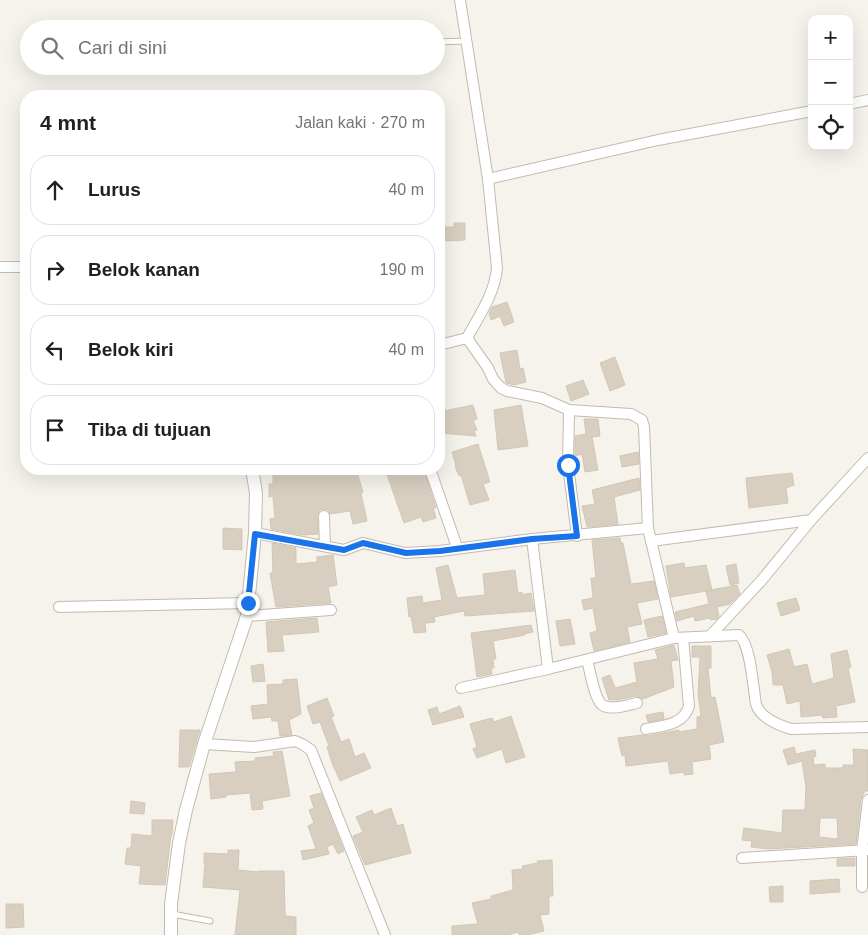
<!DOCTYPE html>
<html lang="id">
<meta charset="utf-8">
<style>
body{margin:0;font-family:Helvetica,sans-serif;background:#f6f6f6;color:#202124}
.controls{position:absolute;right:15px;top:15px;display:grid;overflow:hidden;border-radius:10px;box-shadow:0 5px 20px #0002}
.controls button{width:45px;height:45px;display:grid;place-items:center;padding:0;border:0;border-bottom:1px solid #e0e0e0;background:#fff;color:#202124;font:25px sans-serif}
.stop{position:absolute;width:15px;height:15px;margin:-11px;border:4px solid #1a73e8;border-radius:50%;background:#fff}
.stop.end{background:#1a73e8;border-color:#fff;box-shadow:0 1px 5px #0008}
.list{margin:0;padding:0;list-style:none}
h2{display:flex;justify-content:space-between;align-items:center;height:65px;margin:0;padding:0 20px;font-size:21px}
h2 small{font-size:16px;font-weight:400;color:#757577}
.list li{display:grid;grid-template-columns:32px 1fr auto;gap:15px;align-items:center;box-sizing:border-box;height:70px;margin:0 10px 10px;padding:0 10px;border:1px solid #e0e0e0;border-radius:20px}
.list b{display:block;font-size:19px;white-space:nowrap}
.list em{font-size:16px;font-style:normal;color:#757577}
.icon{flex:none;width:28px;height:28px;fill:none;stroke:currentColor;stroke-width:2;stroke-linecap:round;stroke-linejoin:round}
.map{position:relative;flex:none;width:868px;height:935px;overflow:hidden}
.search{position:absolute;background:#fff;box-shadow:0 5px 20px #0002;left:20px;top:20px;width:425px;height:55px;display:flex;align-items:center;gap:12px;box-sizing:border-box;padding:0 18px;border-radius:28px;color:#757577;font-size:19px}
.panel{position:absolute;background:#fff;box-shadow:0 5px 20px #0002;left:20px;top:90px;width:425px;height:385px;border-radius:20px}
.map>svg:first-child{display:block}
.building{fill:#d8cfc1;stroke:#d3c7b4;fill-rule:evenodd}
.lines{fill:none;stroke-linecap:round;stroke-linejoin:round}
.service-casing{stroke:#c2bbae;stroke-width:7}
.minor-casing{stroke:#c2bbae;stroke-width:12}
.tertiary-casing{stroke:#c2bbae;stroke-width:14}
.service{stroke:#fff;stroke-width:5}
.minor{stroke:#fff;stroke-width:10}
.tertiary{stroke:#fff;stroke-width:12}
.route{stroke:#1a73e8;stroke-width:6}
</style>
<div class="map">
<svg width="868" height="935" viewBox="0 0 868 935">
<rect width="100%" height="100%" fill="#f6f3ec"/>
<g class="building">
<polygon points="454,223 465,223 465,240 443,241 443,227 454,227"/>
<polygon points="507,302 514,322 504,326 500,316 491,320 489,313 492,307"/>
<polygon points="517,350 520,369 523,368 526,382 514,385 506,383 500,353"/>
<polygon points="615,357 625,385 610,391 600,363"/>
<polygon points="583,380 589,394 571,401 566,386"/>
<polygon points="473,405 477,419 473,420 477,430 474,431 476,436 439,433 439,412"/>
<polygon points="521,405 528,446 498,450 494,410"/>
<polygon points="584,419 598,419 600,436 592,437 598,470 585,472 582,454 575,456 575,436 586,434"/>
<polygon points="478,444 490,482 483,484 489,500 470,505 461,475 459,476 455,466 456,466 452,452"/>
<polygon points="638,452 639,464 622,467 620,456"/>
<polygon points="292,469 292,474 326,471 332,469 356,469 363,492 361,493 367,521 353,524 350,511 330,514 328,510 323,509 320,510 317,515 318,534 303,535 271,529 270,519 275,518 273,496 269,497 269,484 273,484 273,470"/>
<polygon points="385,469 413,469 415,474 424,471 436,508 433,508 436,518 423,522 421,517 404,523"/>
<polygon points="792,473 794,485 786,488 788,503 749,508 746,478"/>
<polygon points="639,478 640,490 614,497 618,524 587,527 582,506 595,504 592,490"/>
<polygon points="223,528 242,529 242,550 223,549"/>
<polygon points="620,538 621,543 623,543 631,584 654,581 658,599 637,603 642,624 627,627 630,642 594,651 590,633 597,631 593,608 584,610 582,600 593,598 591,578 596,578 592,540"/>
<polygon points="272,543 296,548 296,564 317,562 317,557 333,555 337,585 328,587 331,603 276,607 270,573 273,573"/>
<polygon points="684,563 685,568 706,565 712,590 671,597 666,566"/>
<polygon points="736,564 739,583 730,585 726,566"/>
<polygon points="448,565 457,598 485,595 483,574 515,570 518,593 522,592 522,595 531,593 534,611 465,616 464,611 434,617 435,622 425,623 426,632 414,633 411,616 409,617 407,598 422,596 423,603 442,600 436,568"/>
<polygon points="737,585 740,594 730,604 717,607 719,616 717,619 711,620 710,618 695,621 694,616 677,621 675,612 709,604 706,591"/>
<polygon points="796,598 800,610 781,616 777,603"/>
<polygon points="662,616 666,633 648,637 644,620"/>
<polygon points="317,618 319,632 282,635 284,651 268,652 266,622"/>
<polygon points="570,619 575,644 560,646 556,621"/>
<polygon points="531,625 533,632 524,634 525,635 493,641 496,659 493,659 494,668 491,668 492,674 477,677 471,633"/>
<polygon points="674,645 678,660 671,661 674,687 643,699 636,696 618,700 609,700 602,678 610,675 615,688 637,682 634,663 658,659 655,650"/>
<polygon points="692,646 711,646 711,668 708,668 711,698 715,697 724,742 709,745 711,759 692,762 693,774 684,775 684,772 670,774 668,761 626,766 625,755 622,756 618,738 642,735 647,736 679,730 679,732 697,729 697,717 701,716 698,695 700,657 692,657"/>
<polygon points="789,649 794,667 807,664 812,684 834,678 831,654 847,650 851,667 848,668 855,702 836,706 837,717 823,718 822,715 801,717 800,701 787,704 783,685 773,685 772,672 767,655"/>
<polygon points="263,664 265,681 253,682 251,666"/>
<polygon points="297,679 301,714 289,720 292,735 280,736 278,721 272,721 271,717 253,719 251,706 268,704 267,685 283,684 283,680"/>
<polygon points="327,698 334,716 331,717 341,742 349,739 355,757 364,753 371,768 340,781 332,763 327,747 329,746 320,722 313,724 307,706"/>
<polygon points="460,706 464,717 433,725 428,710 437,707 439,714"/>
<polygon points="663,712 664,719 648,722 646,715"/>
<polygon points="511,716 525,757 506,763 502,749 477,758 473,749 477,747 470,724 492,718 494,722"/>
<polygon points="180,730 200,730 189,767 179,767"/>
<path d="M794,747l2,7 19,-4 1,6 -3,1 1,8 11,-1v4h18v-3h11l-1,-16 15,1v41h-3l-4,8 -5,45 -88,5 -17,-2 1,-6 -10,-1 2,-12 38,5 1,-23h22l1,-23 -4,-26 -14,4 -5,-15zM820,818h17l1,21 -19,-2z"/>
<polygon points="282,751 290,796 262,801 263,809 252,810 250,793 226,795 226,797 211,799 209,774 236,772 235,762 255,761 255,758 274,756 273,752"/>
<polygon points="321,793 344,851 338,854 333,844 327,847 329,854 303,860 301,851 316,849 308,826 314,823 309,810 314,808 310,796"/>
<polygon points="131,801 145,803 144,814 130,813"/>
<polygon points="391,808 397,826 403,824 411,853 365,865 353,836 363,832 356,817 372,810 374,815"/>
<polygon points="152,820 173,820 172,835 171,835 165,885 139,884 141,866 125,864 127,848 131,848 132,834 152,836"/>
<polygon points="228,850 239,850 238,870 259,872 259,871 284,871 285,914 286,916 296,917 296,935 235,935 240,890 203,887 205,863 204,863 204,853 228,854"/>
<polygon points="855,858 855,866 837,866 837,859"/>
<polygon points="552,860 553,896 549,896 549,914 540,915 544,931 527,935 519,935 519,932 507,935 452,935 452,926 478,924 472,903 491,899 491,896 513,890 512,870 523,869 522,866 538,863 537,861"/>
<polygon points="839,879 840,892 810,894 810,881"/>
<polygon points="783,886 783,902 770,902 769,887"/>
<polygon points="6,904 23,904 24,927 6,928"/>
</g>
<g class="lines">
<defs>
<g id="service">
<polyline points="436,42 466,41"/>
<polyline points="172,914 210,921"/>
</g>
<g id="minor">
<polyline points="460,0 488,179"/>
<polyline points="849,104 868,100"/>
<polyline points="0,267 26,267"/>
<polyline points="467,338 488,368 493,379 501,388 507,391 542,398 569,410 631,414 642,420 644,427 648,528 674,638"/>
<path d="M439,345l28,-7c12,-22 28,-45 30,-70l-9,-89 170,-39 154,-29"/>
<polyline points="569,410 568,465 577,536"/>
<polyline points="430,469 457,547"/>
<polyline points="324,516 325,546"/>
<polyline points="255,533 344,550 363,543 405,553 440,551 532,539 648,528"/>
<path d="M532,539l16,130 126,-31 65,-3c12,10 14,53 17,69 4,14 22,21 35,25l77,-2"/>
<polyline points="651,541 811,520 868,458"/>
<polyline points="59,607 248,603"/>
<polyline points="247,616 331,610"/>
<polyline points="710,636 761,581 811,520"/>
<path d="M587,660c3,10 7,38 15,45 9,6 26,0 35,-2"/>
<polyline points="461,688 548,669"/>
<path d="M646,729c16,-3 38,-4 43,-23l-6,-68"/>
<polyline points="204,744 254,747 295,741 302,744 311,750 385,935"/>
<polyline points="742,858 868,850"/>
<polyline points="862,887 862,850 868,800"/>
</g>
<polyline id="tertiary" points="171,935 171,904 179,843 186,810 204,744 247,616 255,533 256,493 252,469"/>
</defs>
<use href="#service" class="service-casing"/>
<use href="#minor" class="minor-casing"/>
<use href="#tertiary" class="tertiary-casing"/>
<use href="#service" class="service"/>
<use href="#minor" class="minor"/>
<use href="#tertiary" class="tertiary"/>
</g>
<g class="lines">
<polyline class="route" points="248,603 255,534 344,550 363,543 406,553 440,551 532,539 577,536 568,465"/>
</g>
</svg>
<div class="controls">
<button>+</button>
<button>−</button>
<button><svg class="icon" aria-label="locate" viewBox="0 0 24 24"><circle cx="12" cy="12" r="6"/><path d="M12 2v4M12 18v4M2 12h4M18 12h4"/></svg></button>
</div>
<div class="stop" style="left:568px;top:465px"></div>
<div class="stop end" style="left:248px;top:603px"></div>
<div class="search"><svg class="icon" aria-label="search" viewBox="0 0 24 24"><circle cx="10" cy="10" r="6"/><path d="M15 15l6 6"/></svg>Cari di sini</div>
<section class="panel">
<h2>4 mnt<small>Jalan kaki · 270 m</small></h2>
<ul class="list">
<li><svg class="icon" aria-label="ahead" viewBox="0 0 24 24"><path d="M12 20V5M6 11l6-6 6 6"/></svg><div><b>Lurus</b></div><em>40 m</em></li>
<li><svg class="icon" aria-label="right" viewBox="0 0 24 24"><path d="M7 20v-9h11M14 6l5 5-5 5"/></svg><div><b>Belok kanan</b></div><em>190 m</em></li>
<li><svg class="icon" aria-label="left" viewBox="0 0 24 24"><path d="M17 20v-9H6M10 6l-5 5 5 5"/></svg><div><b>Belok kiri</b></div><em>40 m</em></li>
<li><svg class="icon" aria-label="arrive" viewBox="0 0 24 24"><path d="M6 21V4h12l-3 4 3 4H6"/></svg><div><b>Tiba di tujuan</b></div></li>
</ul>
</section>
</div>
